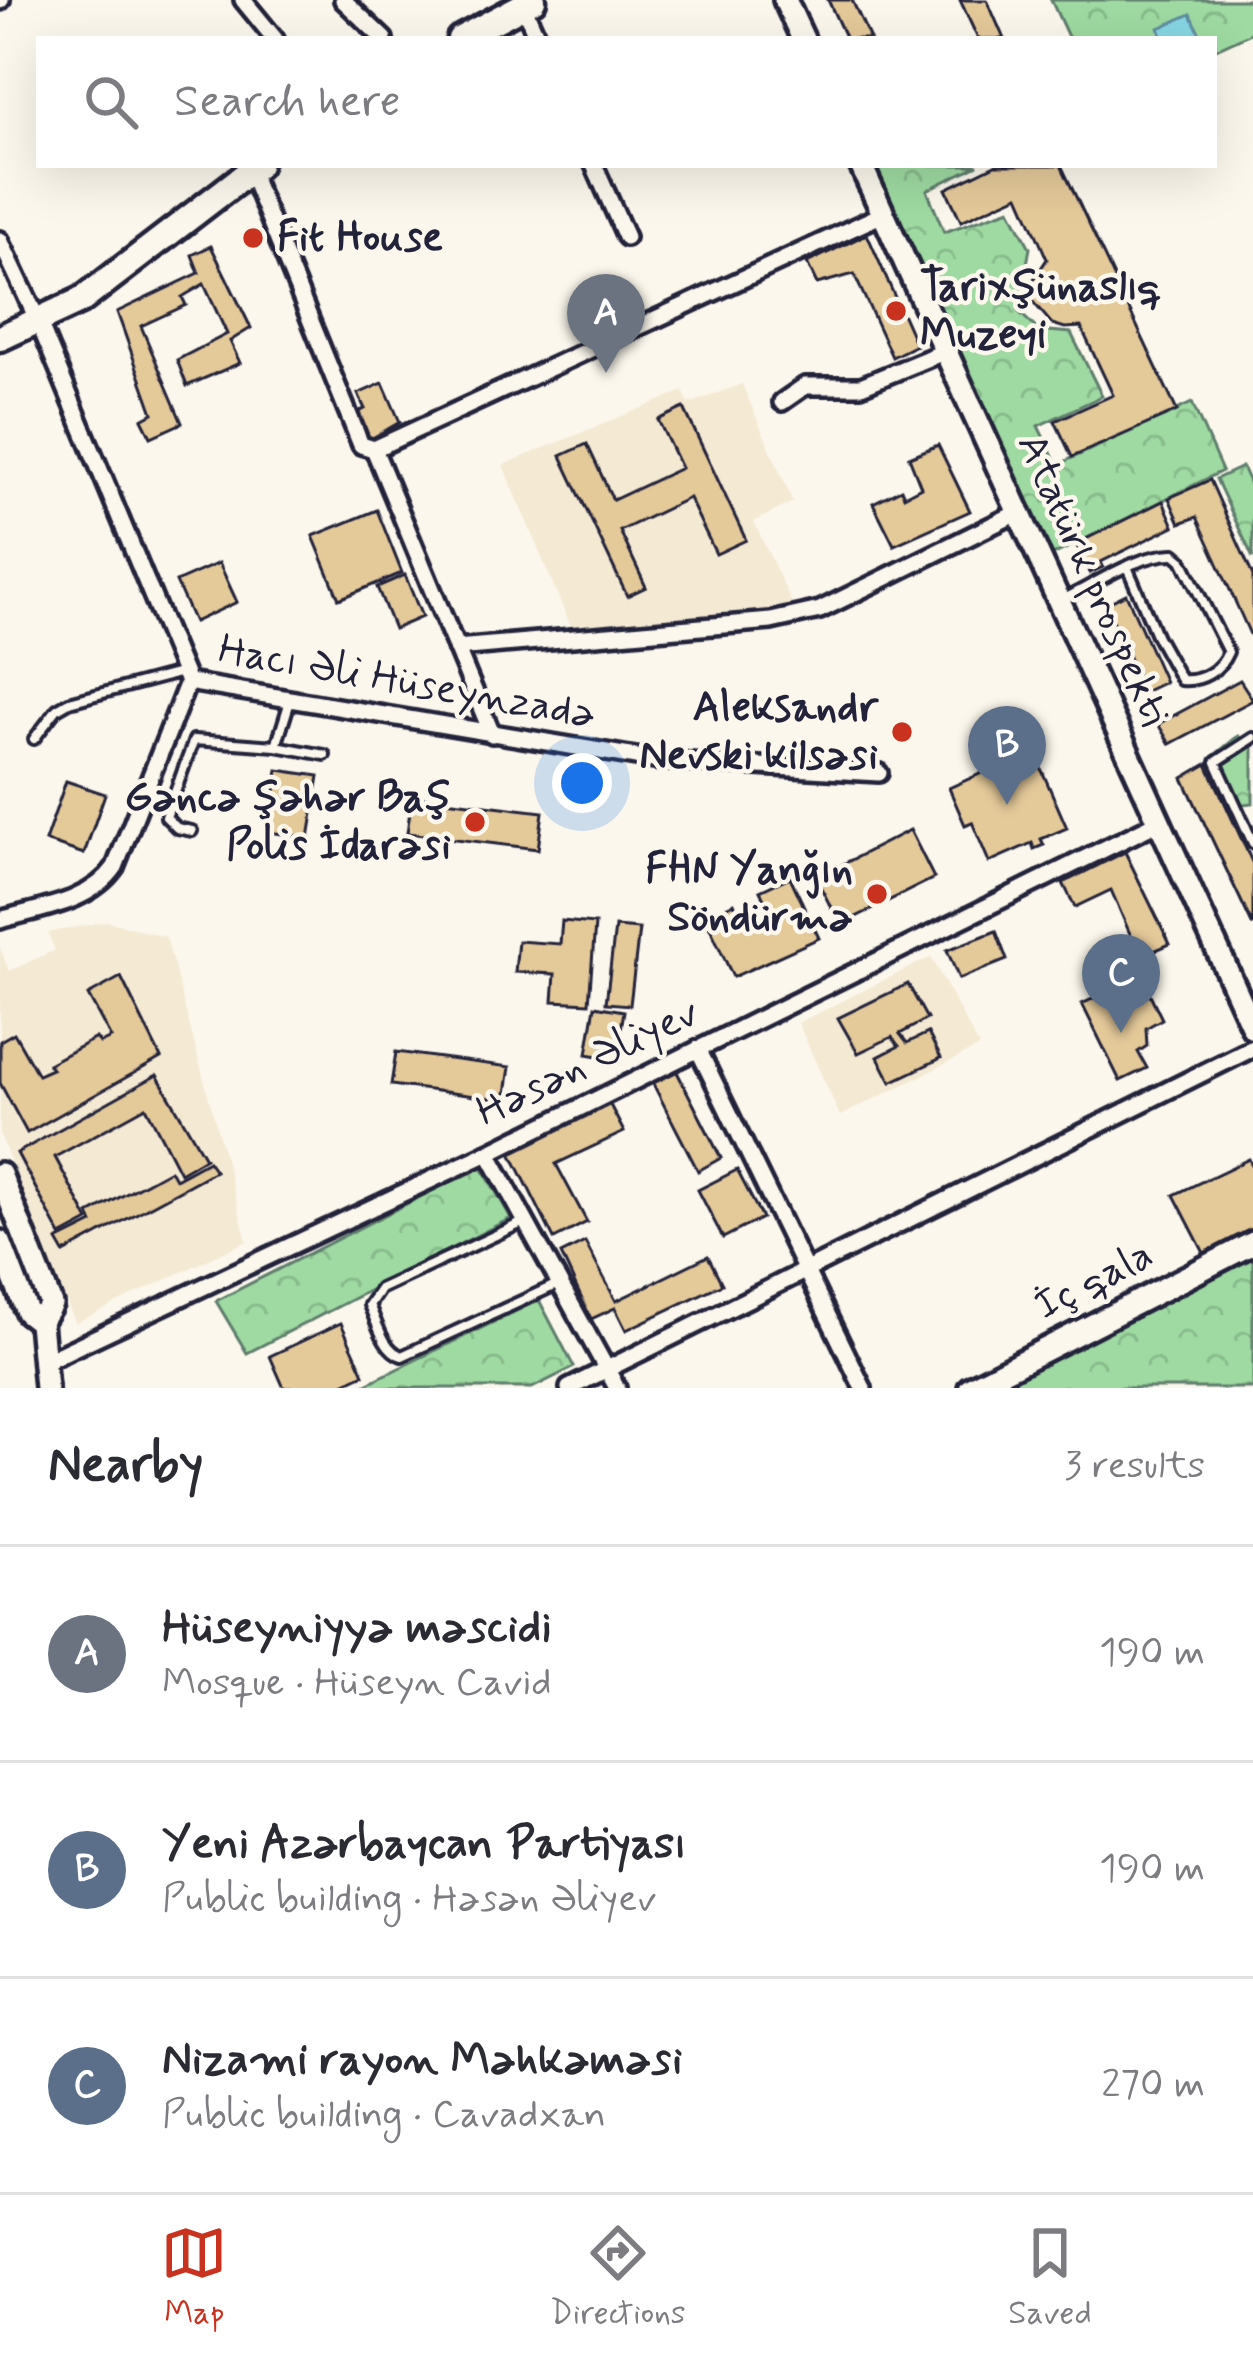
<!DOCTYPE html>
<meta charset="utf-8">
<style>
body{margin:0;font-family:Mynerve,sans-serif;background:#f2f2f3;color:#2b2b33}
.you{position:absolute;left:582px;top:783px;width:42px;height:42px;margin:-30px;border:9px solid #fff;border-radius:50%;background:#1a73e8;box-shadow:0 0 0 18px #1a73e833}
.badge{display:grid;place-items:center;width:78px;height:78px;border-radius:50%;background:#c8321e;color:#fff;font-size:39px;font-weight:700}
.pin{position:absolute;translate:-50% -99px;filter:drop-shadow(0 3px 6px #0008)}
.pin::after{content:'';position:absolute;top:63px;width:42px;height:36px;background:inherit;clip-path:polygon(0 0,100% 0,50% 100%)}
.list{margin:0;padding:0;list-style:none}
h2{display:flex;justify-content:space-between;align-items:center;height:156px;margin:0;padding:0 48px;font-size:51px}
h2 small{font-size:39px;font-weight:400;color:#7c7c81}
.list li{display:grid;grid-template-columns:78px 1fr auto;gap:36px;align-items:center;box-sizing:border-box;height:216px;padding:0 48px;border-top:3px solid #e1e1e2}
.list b{display:block;font-size:45px;white-space:nowrap}
.list p{margin:0;font-size:39px;white-space:nowrap;color:#7c7c81}
.list em{font-size:39px;font-style:normal;color:#7c7c81}
.icon{flex:none;width:66px;height:66px;fill:none;stroke:currentColor;stroke-width:2;stroke-linecap:round;stroke-linejoin:round}
.map{position:relative;flex:none;width:1253px;height:1388px;overflow:hidden}
.search{position:absolute;background:#fff;box-shadow:0 12px 48px #0002;left:36px;right:36px;top:36px;height:132px;display:flex;align-items:center;gap:30px;box-sizing:border-box;padding:0 42px;border-radius:0px;color:#7c7c81;font-size:45px}
.sheet{height:804px;background:#fff}
nav{display:flex;justify-content:space-around;align-items:center;box-sizing:border-box;height:168px;border-top:3px solid #e1e1e2;background:#fff;font-size:33px;color:#7c7c81}
nav a{display:grid;justify-items:center;gap:6px}
nav .on{color:#c8321e}
.map>svg:first-child{display:block}
.built{fill:#f4e9d3}
.forest{fill:url(#forest-crowns);stroke:#607e6e;stroke-width:3}
.water{fill:#87d6e4;stroke:#5f8ea0;stroke-width:3}
.building{fill:#e4c999;stroke:#22223b;stroke-width:3}
.lines{fill:none;stroke-linecap:round;stroke-linejoin:round}
.lane-casing{stroke:#22223b;stroke-width:16}
.street-casing{stroke:#22223b;stroke-width:24}
.secondary-casing{stroke:#22223b;stroke-width:30}
.primary-casing{stroke:#22223b;stroke-width:33}
.lane{stroke:#fbf7ec;stroke-width:8}
.street{stroke:#fbf7ec;stroke-width:15}
.secondary{stroke:#fbf7ec;stroke-width:21}
.primary{stroke:#fbf7ec;stroke-width:24}
.poi-dot{fill:#c8321e;stroke:#fbf7ec;stroke-width:4.5}
.labels{text-anchor:middle;dominant-baseline:central;stroke-width:9;stroke-linejoin:round;paint-order:stroke}
.poi-label{font-size:42px;font-weight:bold;fill:#22223b;stroke:#fbf7ec;text-anchor:end}
.street-label{font-size:42px;fill:#22223b;stroke:#fbf7ec}
</style>
<div class="map">
<svg width="1253" height="1388" viewBox="0 0 1253 1388">
<defs>
<pattern id="forest-crowns" width="20" height="18" patternUnits="userSpaceOnUse" patternTransform="scale(3)"><rect width="20" height="18" fill="#9edaa1"/><path d="M2 6a3 3 0 1 1 6 0M12 15a3 3 0 1 1 6 0" fill="none" stroke="#88bb8c"/></pattern>
</defs>
<rect width="100%" height="100%" fill="#fbf7ec"/>
<filter id="ink" filterUnits="userSpaceOnUse"><feTurbulence type="fractalNoise" baseFrequency=".00833" numOctaves="2"/><feDisplacementMap in="SourceGraphic" scale="24" xChannelSelector="R" yChannelSelector="G"/><feConvolveMatrix kernelMatrix="1 2 1 2 8 2 1 2 1" color-interpolation-filters="sRGB"/></filter>
<g filter="url(#ink)">
<g class="built">
<polygon points="742,384 793,502 754,522 795,610 573,632 503,465 683,391 689,404"/>
<polygon points="107,921 166,937 247,1241 75,1323 0,1135 0,947 9,971 55,950 48,933"/>
<polygon points="931,957 979,1047 840,1116 798,1023"/>
</g>
<g class="forest">
<polygon points="1051,0 1253,0 1253,32 1214,50 1214,39 1069,39"/>
<polygon points="865,165 978,165 927,190 944,232 1010,209 1030,248 1018,311 1038,330 1071,333 1102,396 1038,426 1057,465 1192,403 1222,471 1047,558"/>
<polygon points="1242,467 1253,491 1253,558 1216,479"/>
<polygon points="1238,736 1253,747 1253,803 1233,805 1211,758"/>
<polygon points="481,1166 511,1218 247,1353 216,1301"/>
<polygon points="1253,1246 1253,1388 991,1388"/>
<polygon points="539,1300 574,1367 532,1388 358,1388"/>
</g>
<polygon class="water" points="1191,14 1202,39 1163,39 1159,28"/>
<g class="building">
<polygon points="828,0 852,0 870,39 846,39"/>
<polygon points="960,0 987,0 1004,39 978,39"/>
<polygon points="995,165 1061,165 1177,411 1072,457 1055,421 1113,395 1081,327 1065,328 1052,324 1033,302 1032,282 1047,259 1019,195 961,221 946,189"/>
<polygon points="867,234 916,345 892,357 854,274 817,284 807,263"/>
<polygon points="211,246 251,328 230,341 240,363 187,386 177,360 227,334 204,284 182,297 186,305 141,326 182,423 151,437 142,419 153,413 117,312 199,273 192,255"/>
<polygon points="383,383 400,422 369,440 357,412 365,409 358,394"/>
<polygon points="684,408 746,540 716,554 689,498 620,531 646,587 627,596 561,456 587,444 613,500 681,468 658,420"/>
<polygon points="938,445 970,511 894,545 873,503 901,489 904,496 921,487 909,457"/>
<polygon points="1210,480 1253,576 1253,641 1197,517 1180,523 1169,498"/>
<polygon points="1163,501 1174,526 1101,562 1103,567 1090,573 1076,544"/>
<polygon points="377,510 402,573 339,599 313,536"/>
<polygon points="219,563 237,602 194,622 176,582"/>
<polygon points="405,575 422,617 394,629 377,587"/>
<polygon points="1126,594 1165,682 1144,692 1106,604"/>
<polygon points="1240,680 1253,700 1170,744 1158,724"/>
<polygon points="1033,750 1067,828 1041,839 1044,845 1034,849 1032,843 989,862 972,822 965,825 949,788"/>
<polygon points="1207,764 1253,864 1253,926 1183,778"/>
<polygon points="278,770 319,776 309,838 269,832"/>
<polygon points="66,781 105,794 84,854 45,841"/>
<polygon points="412,796 543,812 538,849 407,833"/>
<polygon points="910,830 934,878 840,925 816,878"/>
<polygon points="1125,852 1170,944 1140,957 1111,890 1075,907 1063,883"/>
<polygon points="790,877 819,938 733,977 705,917 734,903 742,921 769,909 760,891"/>
<polygon points="562,921 595,924 589,1003 553,1001 555,974 515,972 518,941 560,944"/>
<polygon points="615,927 639,929 630,1005 606,1003"/>
<polygon points="996,931 1007,960 959,979 947,950"/>
<polygon points="1141,976 1162,1019 1146,1028 1147,1046 1138,1052 1147,1068 1120,1081 1082,1004"/>
<polygon points="121,977 161,1058 27,1133 0,1083 0,1041 14,1033 38,1075 52,1069 48,1064 96,1038 100,1043 111,1038 88,995"/>
<polygon points="908,984 927,1019 900,1034 907,1043 928,1033 941,1058 891,1082 878,1057 899,1046 892,1037 858,1053 838,1018"/>
<polygon points="595,1006 624,1011 616,1059 587,1054"/>
<polygon points="396,1052 510,1067 505,1100 391,1085"/>
<polygon points="676,1070 721,1158 698,1171 652,1082"/>
<polygon points="157,1075 205,1158 180,1173 146,1107 55,1157 89,1221 61,1236 17,1153"/>
<polygon points="609,1103 624,1132 556,1164 587,1222 554,1239 510,1151"/>
<polygon points="1249,1159 1253,1168 1253,1228 1204,1253 1174,1195"/>
<polygon points="208,1161 215,1171 64,1253 57,1241 93,1223 89,1214 170,1170 175,1179"/>
<polygon points="737,1170 762,1218 723,1238 698,1190"/>
<polygon points="585,1242 616,1301 708,1256 722,1284 626,1330 615,1308 591,1319 561,1254"/>
<polygon points="341,1323 364,1374 334,1388 284,1388 270,1356"/>
</g>
<g class="lines">
<defs>
<g id="lane">
<path d="M1062,600c32,-15 77,-47 113,-46l7,6 46,92c-8,19 -27,30 -47,28l-24,-43 -29,-68"/>
<polyline points="1253,738 1216,762 1253,843"/>
<polyline points="34,739 57,709 69,702 183,672"/>
<polyline points="276,746 290,701"/>
<polyline points="192,831 177,828 166,817 194,740 276,746 325,755"/>
<path d="M526,1221l-146,68 -11,16c8,17 14,45 33,51l156,-72"/>
</g>
<g id="street">
<polyline points="243,0 275,39"/>
<polyline points="343,0 384,39"/>
<polyline points="0,1 1,0"/>
<polyline points="523,5 538,39"/>
<polyline points="594,165 626,237"/>
<polyline points="250,171 361,445 374,449 492,734"/>
<polyline points="0,240 39,323 188,682"/>
<polyline points="782,402 805,386 861,386 946,351"/>
<polyline points="374,449 883,214"/>
<polyline points="456,648 771,621 820,610 1019,512"/>
<polyline points="188,682 654,760 879,773"/>
<path d="M0,920c40,-12 90,-17 115,-53l73,-185"/>
<polyline points="698,1049 863,1388"/>
<polyline points="488,1153 617,1388"/>
<polyline points="46,1361 488,1153 1159,822"/>
<polyline points="569,1388 1253,1048"/>
</g>
<g id="secondary">
<polyline points="785,0 803,39"/>
<polyline points="861,165 1253,1028"/>
<polyline points="0,1174 51,1304 40,1322 46,1388"/>
<polyline points="0,1242 27,1312 40,1322"/>
<polyline points="970,1388 1253,1243"/>
</g>
<g id="primary">
<polyline points="460,39 533,0"/>
<polyline points="0,338 82,300 258,165"/>
</g>
</defs>
<use href="#lane" class="lane-casing"/>
<use href="#street" class="street-casing"/>
<use href="#secondary" class="secondary-casing"/>
<use href="#primary" class="primary-casing"/>
<use href="#lane" class="lane"/>
<use href="#street" class="street"/>
<use href="#secondary" class="secondary"/>
<use href="#primary" class="primary"/>
</g>
</g>
<g class="poi-dot">
<circle cx="253" cy="238" r="12"/>
<circle cx="896" cy="311" r="12"/>
<circle cx="902" cy="732" r="12"/>
<circle cx="475" cy="822" r="12"/>
<circle cx="877" cy="894" r="12"/>
</g>
<g class="labels">
<g class="poi-label">
<text x="277" y="238" text-anchor="start">Fit House</text>
<text x="920" y="287" text-anchor="start">Tarixşünaslıq<tspan x="920" dy="48">Muzeyi</tspan></text>
<text x="878" y="708">Aleksandr<tspan x="878" dy="48">Nevski kilsəsi</tspan></text>
<text x="451" y="798">Gəncə şəhər Baş<tspan x="451" dy="48">Polis İdarəsi</tspan></text>
<text x="853" y="870">FHN Yanğın<tspan x="853" dy="48">Söndürmə</tspan></text>
</g>
<g class="street-label">
<text transform="translate(1092 580) rotate(66)">Atatürk prospekti</text>
<text transform="translate(407 683) rotate(10)">Hacı Əli Hüseynzadə</text>
<text transform="translate(588 1063) rotate(-26)">Həsən Əliyev</text>
<text transform="translate(1094 1281) rotate(-27)">İç qala</text>
</g>
</g>
</svg>
<div class="you"></div>
<div class="pin badge" style="left:606px;top:373px;background:#6b7280">A</div>
<div class="pin badge" style="left:1007px;top:805px;background:#5c6f8a">B</div>
<div class="pin badge" style="left:1121px;top:1033px;background:#5c6f8a">C</div>
<div class="search"><svg class="icon" aria-label="search" viewBox="0 0 24 24"><circle cx="10" cy="10" r="6"/><path d="M15 15l6 6"/></svg>Search here</div>
</div>
<section class="sheet">
<h2>Nearby<small>3 results</small></h2>
<ul class="list">
<li><span class="badge" style="background:#6b7280">A</span><div><b>Hüseyniyyə məscidi</b><p>Mosque · Hüseyn Cavid</p></div><em>190 m</em></li>
<li><span class="badge" style="background:#5c6f8a">B</span><div><b>Yeni Azərbaycan Partiyası</b><p>Public building · Həsən Əliyev</p></div><em>190 m</em></li>
<li><span class="badge" style="background:#5c6f8a">C</span><div><b>Nizami rayon Məhkəməsi</b><p>Public building · Cavadxan</p></div><em>270 m</em></li>
</ul>
</section>
<nav>
<a class="on"><svg class="icon" aria-label="map" viewBox="0 0 24 24"><path d="M3 6l6-2 6 2 6-2v14l-6 2-6-2-6 2zM9 4v14M15 6v14"/></svg>Map</a>
<a><svg class="icon" aria-label="directions" viewBox="0 0 24 24"><path d="M12 3l9 9-9 9-9-9zM9 14v-3h6M13 9l2 2-2 2"/></svg>Directions</a>
<a><svg class="icon" aria-label="saved" viewBox="0 0 24 24"><path d="M7 4h10v16l-5-4-5 4z"/></svg>Saved</a>
</nav>
